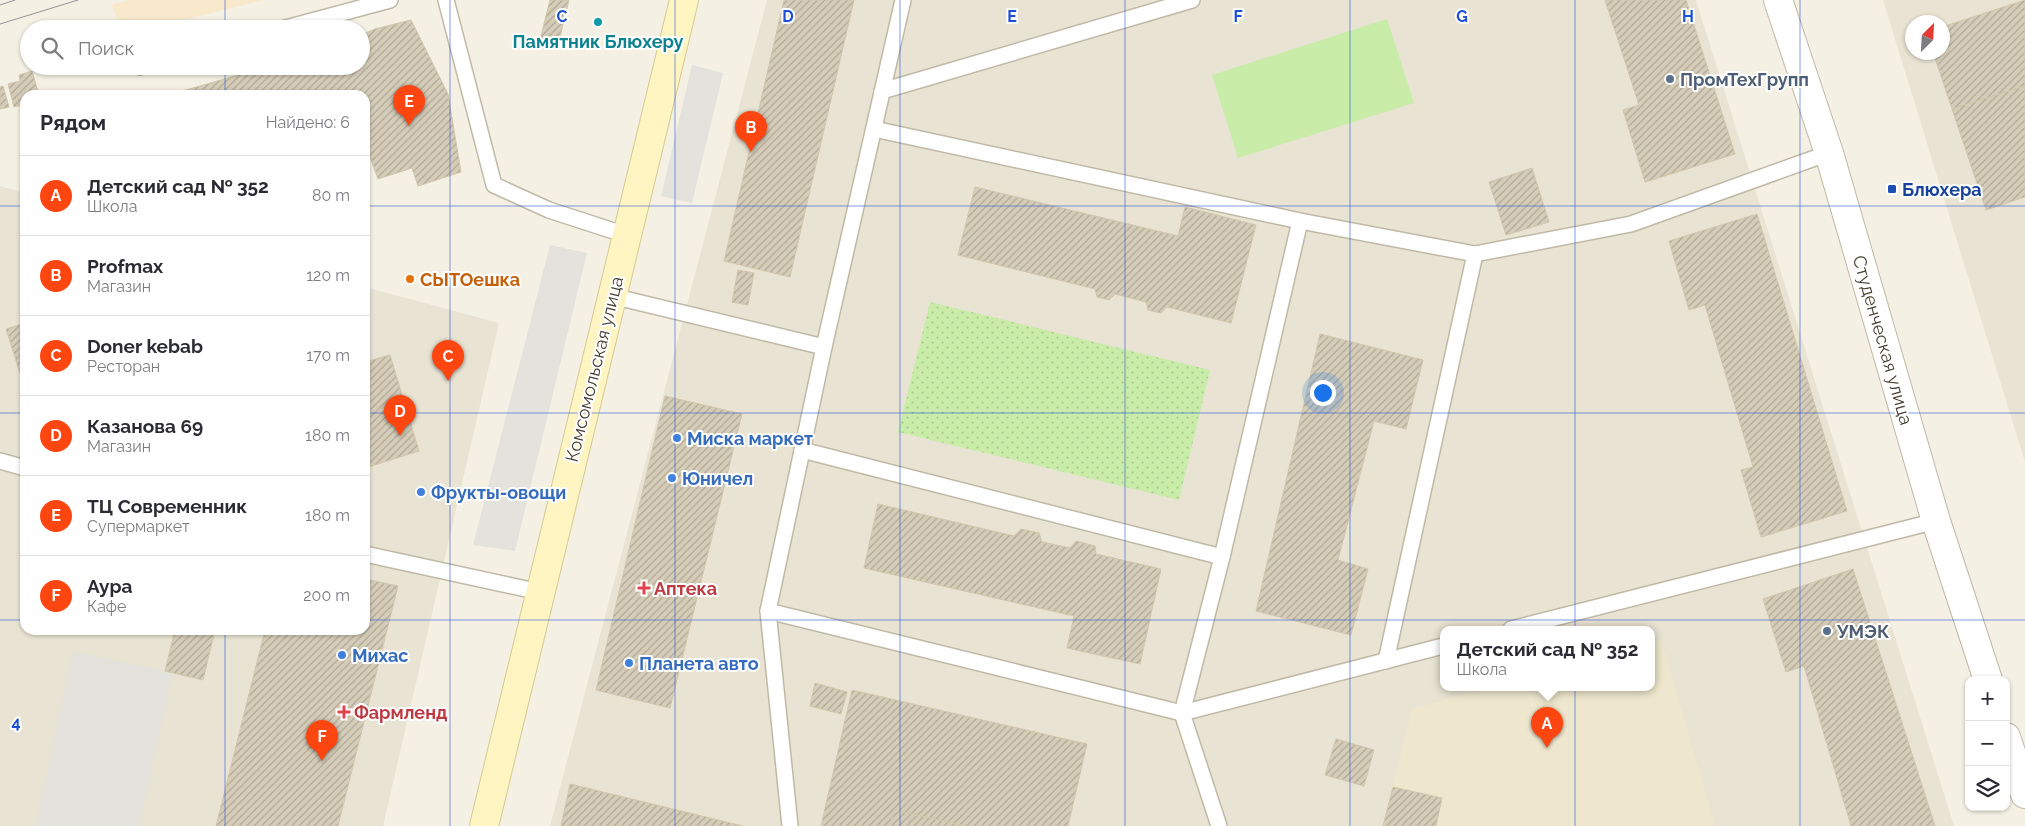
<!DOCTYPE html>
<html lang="ru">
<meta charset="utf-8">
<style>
body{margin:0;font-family:Raleway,sans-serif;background:#f7f7f7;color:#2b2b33}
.controls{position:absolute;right:15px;bottom:15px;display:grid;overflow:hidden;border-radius:10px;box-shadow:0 1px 4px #0004}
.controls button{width:45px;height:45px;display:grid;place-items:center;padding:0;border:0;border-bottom:1px solid #e1e1e2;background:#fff;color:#2b2b33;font:25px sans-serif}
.compass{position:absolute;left:1905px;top:15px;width:45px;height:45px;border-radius:50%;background:#fff;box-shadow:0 1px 4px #0004;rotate:24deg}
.you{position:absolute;left:1322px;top:392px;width:18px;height:18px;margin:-12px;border:4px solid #fff;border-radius:50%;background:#1a73e8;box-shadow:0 0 0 8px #1a73e833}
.badge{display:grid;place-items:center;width:32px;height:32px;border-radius:50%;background:#ff4610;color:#fff;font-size:16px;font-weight:700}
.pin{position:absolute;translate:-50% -41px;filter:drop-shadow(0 1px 2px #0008)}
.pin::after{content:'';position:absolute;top:26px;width:18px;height:15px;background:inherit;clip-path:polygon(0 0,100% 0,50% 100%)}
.popup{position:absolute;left:1440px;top:626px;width:215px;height:65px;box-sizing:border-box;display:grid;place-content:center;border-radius:10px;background:#fff;filter:drop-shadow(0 1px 4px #0005);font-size:16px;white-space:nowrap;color:#7c7c81}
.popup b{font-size:19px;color:#2b2b33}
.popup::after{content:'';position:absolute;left:50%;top:100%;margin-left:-10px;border:10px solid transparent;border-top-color:#fff}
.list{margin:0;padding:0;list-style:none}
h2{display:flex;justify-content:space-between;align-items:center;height:65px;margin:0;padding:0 20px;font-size:21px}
h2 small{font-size:16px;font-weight:400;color:#7c7c81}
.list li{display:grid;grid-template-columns:32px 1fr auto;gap:15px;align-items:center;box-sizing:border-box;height:80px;padding:0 20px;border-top:1px solid #e1e1e2}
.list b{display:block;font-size:19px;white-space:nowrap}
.list p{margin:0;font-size:16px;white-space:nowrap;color:#7c7c81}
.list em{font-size:16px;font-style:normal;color:#7c7c81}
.icon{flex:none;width:28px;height:28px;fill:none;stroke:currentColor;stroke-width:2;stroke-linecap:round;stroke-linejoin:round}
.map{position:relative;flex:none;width:2025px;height:826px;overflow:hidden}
.search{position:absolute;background:#fff;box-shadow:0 1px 4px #0004;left:20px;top:20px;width:350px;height:55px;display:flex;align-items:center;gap:12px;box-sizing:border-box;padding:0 18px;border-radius:28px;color:#7c7c81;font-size:19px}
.panel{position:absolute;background:#fff;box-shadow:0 1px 4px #0004;left:20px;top:90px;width:350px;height:545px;border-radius:15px}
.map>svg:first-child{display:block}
.residential{fill:#e8e3d2;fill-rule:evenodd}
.commercial{fill:#f8e9cd}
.education{fill:#eee7cd}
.park{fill:url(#park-dots)}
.garden{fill:#c9eca9}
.parking{fill:#e4e2dd}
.building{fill:url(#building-hatch);stroke:#d1c6ab}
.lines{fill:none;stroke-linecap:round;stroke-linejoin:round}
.service-casing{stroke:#c0b9a6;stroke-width:18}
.minor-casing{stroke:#c0b9a6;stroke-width:30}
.secondary-casing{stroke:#d7ca90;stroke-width:30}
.service{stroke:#fff;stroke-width:15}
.minor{stroke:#fff;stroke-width:28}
.secondary{stroke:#fff5c3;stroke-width:28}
.tram{stroke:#959595;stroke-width:1}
.grid{fill:none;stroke:#1d4ed8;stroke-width:1;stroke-opacity:0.55}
.culture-dot{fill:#0f9aa8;stroke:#fff;stroke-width:2}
.service-dot{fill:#5c6f8a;stroke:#fff;stroke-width:2}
.transit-dot{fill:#1a4fb4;stroke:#fff;stroke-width:2}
.food-dot{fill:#e8710a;stroke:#fff;stroke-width:2}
.shop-dot{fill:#3f7fe0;stroke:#fff;stroke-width:2}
.health-dot{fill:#e0444e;stroke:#fff;stroke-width:2}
.labels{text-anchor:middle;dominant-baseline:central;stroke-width:4;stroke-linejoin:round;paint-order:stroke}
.culture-label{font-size:18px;font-weight:bold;fill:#0d838f;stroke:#fff}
.service-label{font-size:18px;font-weight:bold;fill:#4e5e75;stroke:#fff;text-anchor:start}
.transit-label{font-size:18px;font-weight:bold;fill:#164399;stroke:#fff;text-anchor:start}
.food-label{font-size:18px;font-weight:bold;fill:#c56008;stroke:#fff;text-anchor:start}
.street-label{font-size:18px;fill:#464033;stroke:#fff}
.shop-label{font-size:18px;font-weight:bold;fill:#366cbe;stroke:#fff;text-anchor:start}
.health-label{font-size:18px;font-weight:bold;fill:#be3a42;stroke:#fff;text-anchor:start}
.grid-label{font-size:16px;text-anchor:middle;font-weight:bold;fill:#1d4ed8;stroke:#fff;stroke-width:4;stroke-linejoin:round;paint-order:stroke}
</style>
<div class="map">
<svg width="2025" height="826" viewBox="0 0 2025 826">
<defs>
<pattern id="park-dots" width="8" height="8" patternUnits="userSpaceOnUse" patternTransform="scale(1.25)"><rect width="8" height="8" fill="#c9eca9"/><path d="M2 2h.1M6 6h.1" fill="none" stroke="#aecb92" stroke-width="1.8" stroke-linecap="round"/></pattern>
<pattern id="building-hatch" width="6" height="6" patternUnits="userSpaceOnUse" patternTransform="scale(1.25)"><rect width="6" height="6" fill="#d6cdb9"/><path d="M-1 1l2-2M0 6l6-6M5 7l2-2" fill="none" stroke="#afa897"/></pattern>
</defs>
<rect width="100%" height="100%" fill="#f4f0e4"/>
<g class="residential">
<path d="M767,0h929l258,826h-1404zM1443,629h208v58h-208z"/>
<path d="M1883,0h142v462zM1912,22h30v30h-30z"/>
<polygon points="0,186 25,193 25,630 365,630 365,287 499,323 383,826 0,826"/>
</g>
<polygon class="commercial" points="129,0 263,0 147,29 121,29 112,5"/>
<polygon class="education" points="1661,639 1715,826 1383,826 1412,709 1492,687 1651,687 1651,642"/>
<polygon class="park" points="930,302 1210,370 1179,500 898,432"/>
<polygon class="garden" points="1387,19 1414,103 1238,158 1212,75"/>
<g class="parking">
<polygon points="692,65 723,73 692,203 661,196"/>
<polygon points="550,245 587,253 515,551 473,545"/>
<polygon points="73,652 172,673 139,826 36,826"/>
</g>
<g class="building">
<polygon points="550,0 569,0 558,45 540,40"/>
<polygon points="784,0 854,0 790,277 724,261"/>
<polygon points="1605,0 1686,0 1735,154 1645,182 1623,110 1639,105"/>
<polygon points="2025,0 2025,86 1952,109 1933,52 1942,52 1942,27"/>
<polygon points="411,20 448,94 461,172 418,186 412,168 378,179 370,157 365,159 365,95 169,95 269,66 361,66 361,35 375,29"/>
<polygon points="32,71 39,95 25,95 25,104 14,107 8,84 20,81 19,75"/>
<polygon points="3,86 9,107 0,109 0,87"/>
<polygon points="2025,86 2025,197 1986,210 1952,109"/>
<polygon points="1532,168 1549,222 1506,235 1489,182"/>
<polygon points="975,187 1178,236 1185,207 1256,225 1231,323 1167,307 1161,313 1148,310 1146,302 1115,294 1109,300 1097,297 1095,289 958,255"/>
<polygon points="1757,214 1847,511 1761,537 1741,470 1753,467 1705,305 1689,310 1669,241"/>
<polygon points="738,270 754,273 748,305 732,302"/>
<polygon points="25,323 25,389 6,329"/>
<polygon points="1320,334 1423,360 1406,429 1374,421 1338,560 1368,569 1351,635 1256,611"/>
<polygon points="390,355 419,451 365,468 365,362"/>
<polygon points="665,396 742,414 670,708 596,690"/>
<polygon points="878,504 1014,536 1021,529 1039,533 1042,542 1070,548 1076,541 1095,546 1096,554 1161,569 1140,664 1067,648 1074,616 864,568"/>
<polygon points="1853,569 1935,826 1851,826 1804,666 1786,672 1763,599"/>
<polygon points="365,579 398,586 338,826 216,826 265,630 365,630"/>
<polygon points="175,630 215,630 203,680 165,671"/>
<polygon points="815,683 847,692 841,714 810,706"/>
<polygon points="852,690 1087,744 1068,826 965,826 894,810 890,826 821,826"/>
<polygon points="1336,739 1374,750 1364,786 1325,775"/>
<polygon points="570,784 710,818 743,826 561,826"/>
<polygon points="1393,787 1442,798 1436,826 1383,826"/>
<polygon points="894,810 965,826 890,826"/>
</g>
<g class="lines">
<defs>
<g id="service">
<polyline points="446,0 494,185 549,210 626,235"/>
<polyline points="282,29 390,0"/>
<polyline points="140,67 141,66"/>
<polyline points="882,91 1192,0"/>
<polyline points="874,129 1300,221 1475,254 1631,224 1829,153"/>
<polyline points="612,296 824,347"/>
<polyline points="802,450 1222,557"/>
<polyline points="0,461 25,468"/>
<polyline points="365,554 540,592"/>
<polyline points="768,611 1182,713 1443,646"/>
<polyline points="1511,629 1936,521"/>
<polyline points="1386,661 1475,254"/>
<polyline points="790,826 768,611 824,347 903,0"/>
<polyline points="1219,826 1182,713 1222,557 1300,221"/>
</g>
<g id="minor">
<polyline points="1778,0 1829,153 1936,521 1988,680"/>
<polyline points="2006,737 2025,794"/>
</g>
<polyline id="secondary" points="484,826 684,0"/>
</defs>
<use href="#service" class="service-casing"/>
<use href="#minor" class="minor-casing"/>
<use href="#secondary" class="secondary-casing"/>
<use href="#service" class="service"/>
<use href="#minor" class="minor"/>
<use href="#secondary" class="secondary"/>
<g class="tram">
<polyline points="0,5 15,0"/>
<polyline points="0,24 78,0"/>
</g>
</g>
<path class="grid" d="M225,0v29M450,0v826M675,0v826M900,0v826M1125,0v826M1350,0v826M1575,0v826M1800,0v826M225,66v29M0,206h25M365,206h1660M0,413h25M365,413h1660M0,620h25M365,620h1660M225,630v196"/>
<circle class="culture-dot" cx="598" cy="22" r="5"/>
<g class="service-dot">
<circle cx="1670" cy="79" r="5"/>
<circle cx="1827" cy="631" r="5"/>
</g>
<rect class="transit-dot" x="1887" y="184" width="10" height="10" rx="2.5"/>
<circle class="food-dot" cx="410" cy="279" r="5"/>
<g class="shop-dot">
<circle cx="677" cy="438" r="5"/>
<circle cx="672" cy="478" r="5"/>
<circle cx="421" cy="492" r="5"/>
<circle cx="342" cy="655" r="5"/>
<circle cx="629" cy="663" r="5"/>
</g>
<g class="health-dot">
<path d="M641.5 580.5h5v5h5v5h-5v5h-5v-5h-5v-5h5z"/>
<path d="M341.5 704.5h5v5h5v5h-5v5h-5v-5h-5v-5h5z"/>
</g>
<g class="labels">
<g class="culture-label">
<text x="598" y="41">Памятник Блюхеру</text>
</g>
<g class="service-label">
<text x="1680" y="79">ПромТехГрупп</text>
<text x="1837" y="631">УМЭК</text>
</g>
<g class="transit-label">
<text x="1902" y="189">Блюхера</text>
</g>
<g class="food-label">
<text x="420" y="279">СЫТОешка</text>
</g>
<g class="street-label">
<text transform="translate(1883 340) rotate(74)">Студенческая улица</text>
<text transform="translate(594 369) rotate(-76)">Комсомольская улица</text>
</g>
<g class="shop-label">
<text x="687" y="438">Миска маркет</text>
<text x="682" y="478">Юничел</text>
<text x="431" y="492">Фрукты-овощи</text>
<text x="352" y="655">Михас</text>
<text x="639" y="663">Планета авто</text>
</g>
<g class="health-label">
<text x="654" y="588">Аптека</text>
<text x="354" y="712">Фармленд</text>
</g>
</g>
<g class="grid-label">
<text x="562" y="22">C</text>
<text x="788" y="22">D</text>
<text x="1012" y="22">E</text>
<text x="1238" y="22">F</text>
<text x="1462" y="22">G</text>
<text x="1688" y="22">H</text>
<text x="16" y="728">4</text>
</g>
</svg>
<div class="controls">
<button>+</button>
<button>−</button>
<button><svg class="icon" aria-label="layers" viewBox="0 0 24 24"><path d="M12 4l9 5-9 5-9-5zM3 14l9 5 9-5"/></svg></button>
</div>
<svg class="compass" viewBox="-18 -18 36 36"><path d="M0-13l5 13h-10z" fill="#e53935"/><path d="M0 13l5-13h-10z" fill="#7c7c81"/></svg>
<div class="you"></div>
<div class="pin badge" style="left:1547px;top:748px">A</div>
<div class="popup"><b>Детский сад № 352</b>Школа</div>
<div class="pin badge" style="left:751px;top:152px">B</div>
<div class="pin badge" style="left:448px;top:381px">C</div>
<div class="pin badge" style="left:400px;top:436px">D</div>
<div class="pin badge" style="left:409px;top:126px">E</div>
<div class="pin badge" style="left:322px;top:761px">F</div>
<div class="search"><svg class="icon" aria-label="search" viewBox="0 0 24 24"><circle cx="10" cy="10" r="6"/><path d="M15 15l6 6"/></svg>Поиск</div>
<section class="panel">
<h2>Рядом<small>Найдено: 6</small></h2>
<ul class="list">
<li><span class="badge">A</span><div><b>Детский сад № 352</b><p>Школа</p></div><em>80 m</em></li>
<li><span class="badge">B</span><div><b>Profmax</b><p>Магазин</p></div><em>120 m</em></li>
<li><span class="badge">C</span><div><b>Doner kebab</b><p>Ресторан</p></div><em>170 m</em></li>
<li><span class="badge">D</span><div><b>Казанова 69</b><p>Магазин</p></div><em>180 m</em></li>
<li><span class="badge">E</span><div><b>ТЦ Современник</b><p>Супермаркет</p></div><em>180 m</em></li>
<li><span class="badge">F</span><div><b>Аура</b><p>Кафе</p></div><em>200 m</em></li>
</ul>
</section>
</div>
